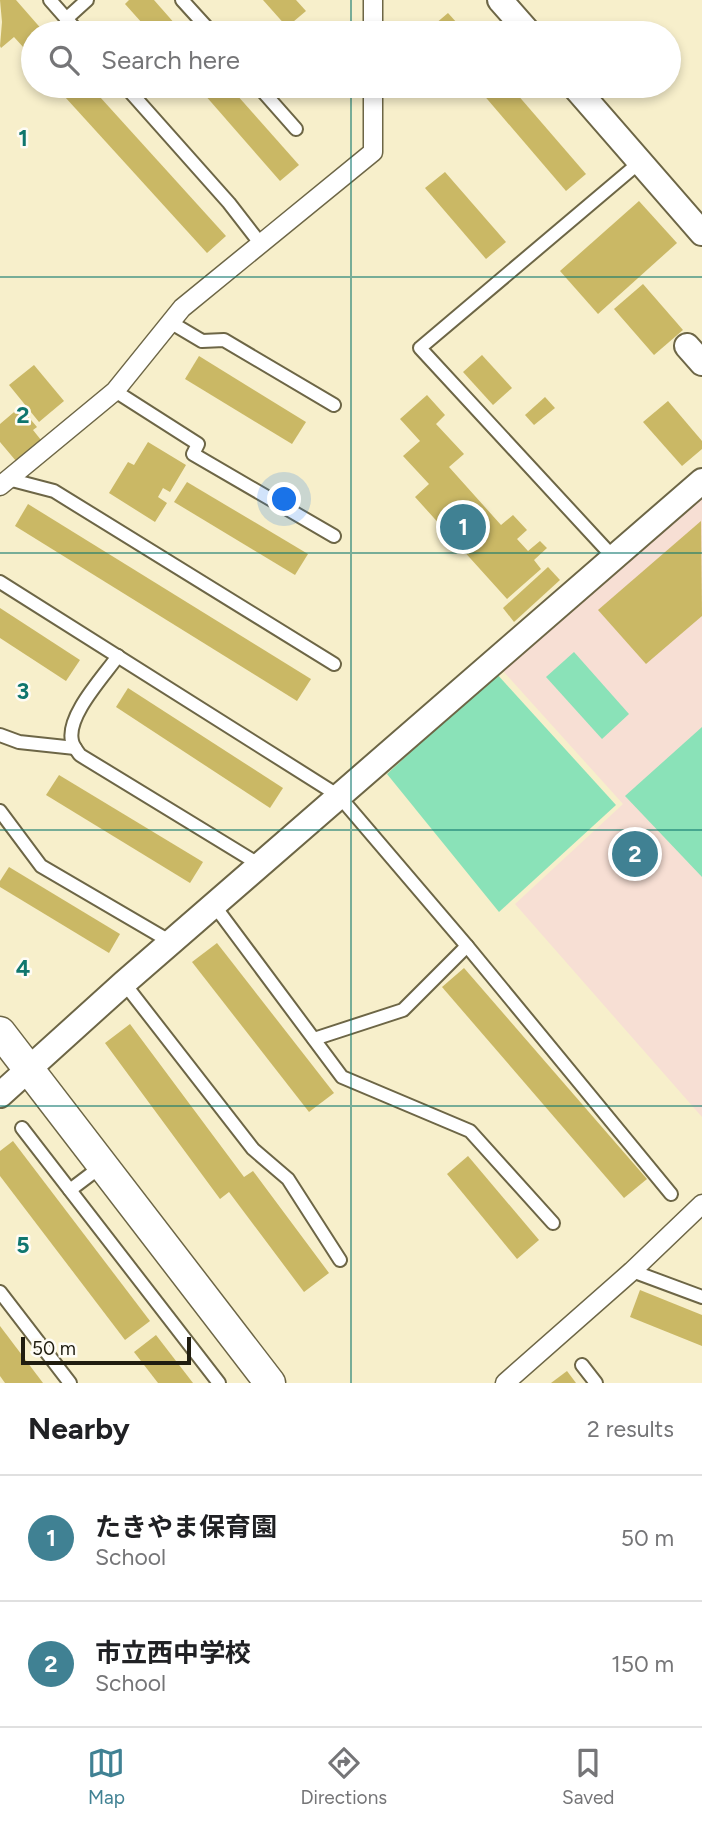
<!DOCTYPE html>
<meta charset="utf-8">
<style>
body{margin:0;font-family:Figtree,"Noto Sans JP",sans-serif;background:#f2f2f2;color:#202124}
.scale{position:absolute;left:21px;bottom:18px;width:170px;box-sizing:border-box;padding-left:7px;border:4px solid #201d10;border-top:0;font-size:19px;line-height:24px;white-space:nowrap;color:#201d10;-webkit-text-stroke:5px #fefcf5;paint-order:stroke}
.you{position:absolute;left:285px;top:500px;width:24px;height:24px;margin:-18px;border:5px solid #fff;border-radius:50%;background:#1a73e8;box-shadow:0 0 0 10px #1a73e833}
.badge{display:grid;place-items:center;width:46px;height:46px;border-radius:50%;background:#408193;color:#fff;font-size:23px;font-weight:700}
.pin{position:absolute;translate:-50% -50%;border:4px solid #fff;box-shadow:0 2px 7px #0006}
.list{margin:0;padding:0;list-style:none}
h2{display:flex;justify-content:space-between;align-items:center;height:91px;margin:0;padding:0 28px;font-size:30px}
h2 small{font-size:23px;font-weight:400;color:#757577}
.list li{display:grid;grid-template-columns:46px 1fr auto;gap:21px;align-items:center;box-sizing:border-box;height:126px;padding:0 28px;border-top:2px solid #e0e0e0}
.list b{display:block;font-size:26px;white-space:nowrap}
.list p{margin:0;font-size:23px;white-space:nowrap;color:#757577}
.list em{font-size:23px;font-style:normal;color:#757577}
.icon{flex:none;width:38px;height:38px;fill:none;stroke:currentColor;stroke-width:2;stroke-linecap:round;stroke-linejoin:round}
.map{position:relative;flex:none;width:702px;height:1383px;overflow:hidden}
.search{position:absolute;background:#fff;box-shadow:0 4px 10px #0003;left:21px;right:21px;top:21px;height:77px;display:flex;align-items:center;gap:18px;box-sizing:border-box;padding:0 24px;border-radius:38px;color:#757577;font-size:26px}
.sheet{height:343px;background:#fff}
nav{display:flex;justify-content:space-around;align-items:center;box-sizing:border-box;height:98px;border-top:2px solid #e0e0e0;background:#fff;font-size:19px;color:#757577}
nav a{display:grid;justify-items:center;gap:4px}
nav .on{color:#408193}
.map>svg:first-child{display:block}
.education{fill:#f7dfd4}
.green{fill:#8ae2b8}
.building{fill:#cab865}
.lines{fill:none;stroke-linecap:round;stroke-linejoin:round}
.service-casing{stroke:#6d6646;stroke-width:16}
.pedestrian-casing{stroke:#6d6646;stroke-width:21}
.minor-casing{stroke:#6d6646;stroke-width:28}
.tertiary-casing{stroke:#6d6646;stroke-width:33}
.service{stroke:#fff;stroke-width:12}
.pedestrian{stroke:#fff;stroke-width:18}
.minor{stroke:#fff;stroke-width:24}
.tertiary{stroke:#fff;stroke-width:30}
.grid{fill:none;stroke:#0f766e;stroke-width:2;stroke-opacity:0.55}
.grid-label{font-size:23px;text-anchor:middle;font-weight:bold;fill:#0f766e;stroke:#fefcf5;stroke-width:5;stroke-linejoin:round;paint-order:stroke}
</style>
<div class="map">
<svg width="702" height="1383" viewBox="0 0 702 1383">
<rect width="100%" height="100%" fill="#f7efcb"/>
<polygon class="education" points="702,493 702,1117 515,904 623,804 503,671"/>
<g class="green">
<polygon points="574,652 629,714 602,739 546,677"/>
<polygon points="496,673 616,805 499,912 387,774"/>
<polygon points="702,727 702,877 625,796"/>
</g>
<g class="building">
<polygon points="0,0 16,0 44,32 33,33 33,41 24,48 14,37 1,48 0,46 2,22"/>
<polygon points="129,0 154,0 183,33 151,33 125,4"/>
<polygon points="263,0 296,0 306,11 287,27"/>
<polygon points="448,13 466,33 431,33 428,30"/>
<polygon points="55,86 90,86 226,236 207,253"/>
<polygon points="197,86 229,86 299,165 280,181"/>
<polygon points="476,86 510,86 586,174 566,191"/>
<polygon points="445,172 506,242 486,259 425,188"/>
<polygon points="639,201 677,243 598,314 560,271"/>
<polygon points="643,284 683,330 654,355 614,309"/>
<polygon points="482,355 512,388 493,405 463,372"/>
<polygon points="199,356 306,422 292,444 185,379"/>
<polygon points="34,365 64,401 39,422 9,385"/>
<polygon points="427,395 445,415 436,424 464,454 449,467 501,525 513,515 527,530 517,539 528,551 540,541 547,548 534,560 541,569 507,599 415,497 429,484 403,456 420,441 400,419"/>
<polygon points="545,397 555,408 534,425 525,415"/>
<polygon points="668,401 702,441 702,449 682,466 643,422"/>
<polygon points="20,407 37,427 33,430 41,440 16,461 0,442 0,424"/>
<polygon points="148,442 186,465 170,492 163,488 158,497 167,503 155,522 109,493 128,462 134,465"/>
<polygon points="187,482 308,554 295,575 174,502"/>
<polygon points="28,504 311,679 297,701 15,526"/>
<polygon points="701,521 702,616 646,664 598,610"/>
<polygon points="548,567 560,580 514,622 503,608"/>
<polygon points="0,608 80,660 66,681 0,638"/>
<polygon points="128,688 283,788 270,808 116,707"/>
<polygon points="59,775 203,862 190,883 46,795"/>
<polygon points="9,867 120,934 109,953 0,887 0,881"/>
<polygon points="217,943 334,1093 309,1112 192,962"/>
<polygon points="464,968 647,1179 624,1198 442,987"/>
<polygon points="130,1024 244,1177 253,1171 329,1273 304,1292 229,1192 220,1199 105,1043"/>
<polygon points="13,1141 150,1321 125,1340 0,1176 0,1151"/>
<polygon points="468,1156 539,1240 517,1259 447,1174"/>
<polygon points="640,1290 702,1315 702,1346 630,1317"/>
<polygon points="0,1326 43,1383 5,1383 0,1376"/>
<polygon points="156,1335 193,1383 158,1383 134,1352"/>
<polygon points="567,1371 576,1383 551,1383"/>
</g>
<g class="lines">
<defs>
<g id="service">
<polyline points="50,0 79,33"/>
<polyline points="182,0 212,33"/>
<polyline points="66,19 87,0"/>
<polyline points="125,86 229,203 260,243"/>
<polyline points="258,86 296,129"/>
<polyline points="170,322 202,341 224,340 334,405"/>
<polyline points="115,391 198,444 193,454 334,536"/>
<polyline points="8,479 54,491 334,664"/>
<polyline points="614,558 420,348 640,162"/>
<polyline points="0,582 339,796 467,946 671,1194"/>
<path d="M118,656c-14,20 -52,60 -46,85 1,5 5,10 8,14l180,110"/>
<polyline points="0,735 19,742 75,748"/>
<polyline points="0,811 41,866 171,942"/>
<polyline points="214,905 342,1077 470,1131 553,1223"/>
<polyline points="124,983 253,1149 288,1179 340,1260"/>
<polyline points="314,1039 403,1010 467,946"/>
<polyline points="22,1128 219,1383"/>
<polyline points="70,1190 103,1165"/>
<polyline points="632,1271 702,1297"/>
<polyline points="0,1292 70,1383"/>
<polyline points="582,1365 596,1383"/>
</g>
<g id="pedestrian">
<polyline points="373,33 373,0"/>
<polyline points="0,486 115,391 182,308 373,152 373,86"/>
<polyline points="505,1383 632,1271 702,1204"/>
</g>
<g id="minor">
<polyline points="500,0 529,33"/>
<polyline points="574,86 702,233"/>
<polyline points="687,346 702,363"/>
<polyline points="0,1095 124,983 702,481"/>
</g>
<polyline id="tertiary" points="0,1032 270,1383"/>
</defs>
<use href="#service" class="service-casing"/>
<use href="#pedestrian" class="pedestrian-casing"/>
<use href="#minor" class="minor-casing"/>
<use href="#tertiary" class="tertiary-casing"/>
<use href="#service" class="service"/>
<use href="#pedestrian" class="pedestrian"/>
<use href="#minor" class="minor"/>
<use href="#tertiary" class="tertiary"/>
</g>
<path class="grid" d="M351,0v33M351,86v1297M0,277h702M0,553h702M0,830h702M0,1106h702"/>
<g class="grid-label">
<text x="23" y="146">1</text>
<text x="23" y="423">2</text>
<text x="23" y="699">3</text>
<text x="23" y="976">4</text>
<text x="23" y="1253">5</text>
</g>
</svg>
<div class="scale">50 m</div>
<div class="you"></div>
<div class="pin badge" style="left:463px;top:527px">1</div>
<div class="pin badge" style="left:635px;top:854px">2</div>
<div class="search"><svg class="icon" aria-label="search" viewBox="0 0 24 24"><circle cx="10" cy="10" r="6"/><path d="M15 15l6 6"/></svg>Search here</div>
</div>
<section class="sheet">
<h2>Nearby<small>2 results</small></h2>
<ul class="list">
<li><span class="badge">1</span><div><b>たきやま保育園</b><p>School</p></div><em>50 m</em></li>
<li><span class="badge">2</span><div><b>市立西中学校</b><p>School</p></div><em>150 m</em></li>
</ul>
</section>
<nav>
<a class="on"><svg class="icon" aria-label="map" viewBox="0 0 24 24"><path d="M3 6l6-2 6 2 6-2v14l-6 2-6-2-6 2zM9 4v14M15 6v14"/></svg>Map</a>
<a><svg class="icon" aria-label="directions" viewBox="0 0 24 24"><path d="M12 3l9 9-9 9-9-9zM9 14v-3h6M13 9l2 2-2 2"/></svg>Directions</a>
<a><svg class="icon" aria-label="saved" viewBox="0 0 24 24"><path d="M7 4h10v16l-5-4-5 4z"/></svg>Saved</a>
</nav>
